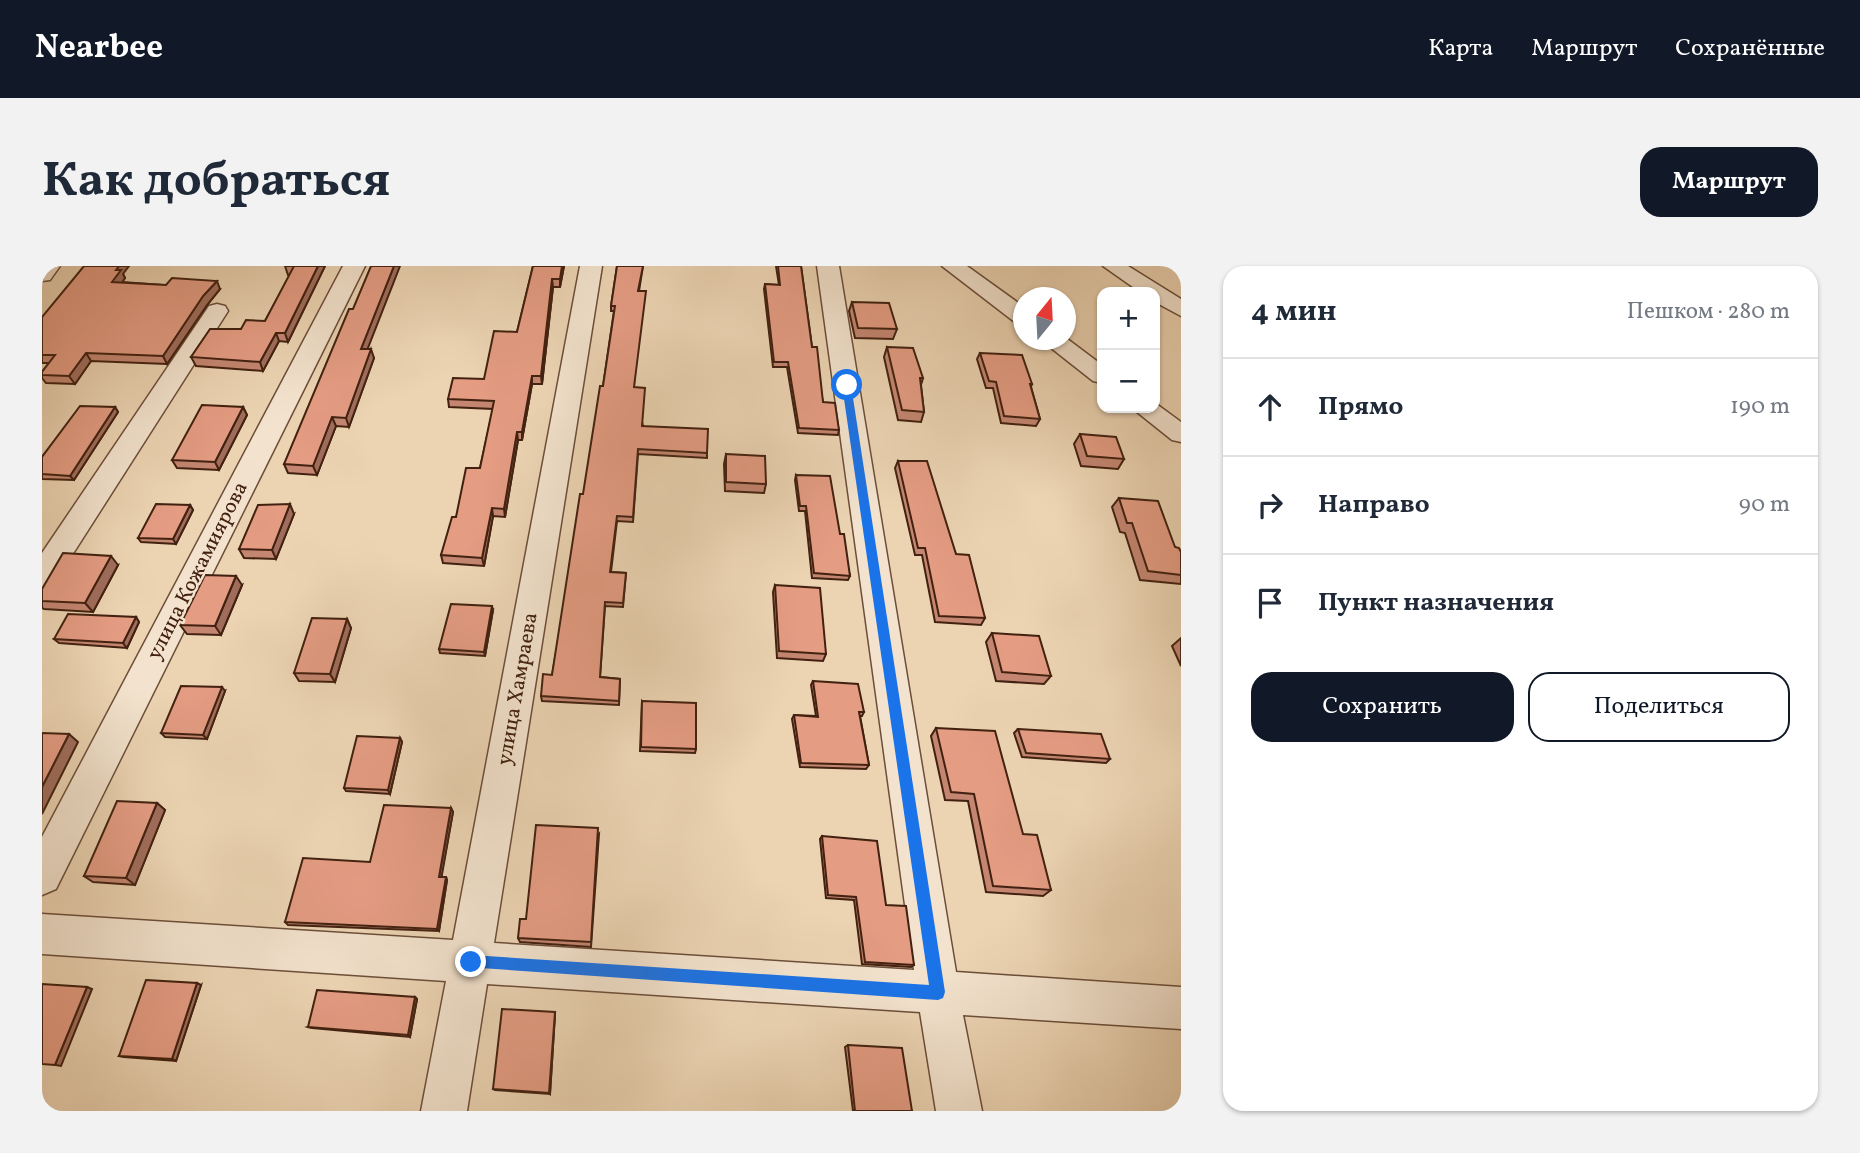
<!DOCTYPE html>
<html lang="ru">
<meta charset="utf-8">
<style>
body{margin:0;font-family:Vollkorn,serif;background:#f2f2f3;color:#1f2937}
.controls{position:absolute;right:21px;top:21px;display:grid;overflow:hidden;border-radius:14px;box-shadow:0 2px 5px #0004}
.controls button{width:63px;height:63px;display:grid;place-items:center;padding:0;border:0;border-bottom:2px solid #e0e1e3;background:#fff;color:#1f2937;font:35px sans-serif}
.compass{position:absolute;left:971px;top:21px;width:63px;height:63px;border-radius:50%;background:#fff;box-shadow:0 2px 5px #0004;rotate:18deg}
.stop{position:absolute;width:21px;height:21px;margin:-16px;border:5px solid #1a73e8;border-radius:50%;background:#fff}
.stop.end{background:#1a73e8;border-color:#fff;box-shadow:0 2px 7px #0008}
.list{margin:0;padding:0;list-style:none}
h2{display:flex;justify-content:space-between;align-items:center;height:91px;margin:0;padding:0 28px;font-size:30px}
h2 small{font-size:23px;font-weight:400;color:#747a83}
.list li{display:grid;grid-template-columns:46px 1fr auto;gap:21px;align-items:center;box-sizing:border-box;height:98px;padding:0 28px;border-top:2px solid #e0e1e3}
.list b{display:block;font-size:26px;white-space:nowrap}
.list em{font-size:23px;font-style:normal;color:#747a83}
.actions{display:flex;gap:14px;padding:21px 28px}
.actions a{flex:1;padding:16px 0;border:2px solid #111827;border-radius:21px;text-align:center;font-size:24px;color:#111827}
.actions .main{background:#111827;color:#fff}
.icon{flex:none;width:38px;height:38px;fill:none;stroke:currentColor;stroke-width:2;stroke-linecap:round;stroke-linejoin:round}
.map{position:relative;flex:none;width:1139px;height:845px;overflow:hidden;border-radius:21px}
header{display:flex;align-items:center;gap:42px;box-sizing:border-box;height:98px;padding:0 35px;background:#111827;color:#fff}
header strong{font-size:33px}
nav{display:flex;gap:38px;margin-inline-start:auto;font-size:24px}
.intro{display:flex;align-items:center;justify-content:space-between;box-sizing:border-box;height:168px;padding:0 42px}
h1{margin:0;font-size:49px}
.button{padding:18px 32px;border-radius:21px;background:#111827;color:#fff;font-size:24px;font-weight:700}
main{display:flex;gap:42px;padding:0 42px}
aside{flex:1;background:#fff;border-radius:21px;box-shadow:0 2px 5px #0004}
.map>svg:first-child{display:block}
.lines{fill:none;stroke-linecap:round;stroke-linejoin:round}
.minor-casing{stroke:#6c4e39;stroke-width:3}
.minor{fill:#f3e3ce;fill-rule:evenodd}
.wall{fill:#c48671;stroke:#422110;stroke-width:2}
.shaded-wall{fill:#a06d5c;stroke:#422110;stroke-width:2}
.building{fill:#e49c83;stroke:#422110;stroke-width:2}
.route{fill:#1a73e8}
.labels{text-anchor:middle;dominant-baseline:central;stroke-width:5;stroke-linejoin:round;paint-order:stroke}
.street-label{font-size:21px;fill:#422110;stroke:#f3e3ce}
</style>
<header>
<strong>Nearbee</strong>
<nav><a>Карта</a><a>Маршрут</a><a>Сохранённые</a></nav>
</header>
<div class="intro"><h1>Как добраться</h1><a class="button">Маршрут</a></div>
<main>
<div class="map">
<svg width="1139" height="845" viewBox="0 0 1139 845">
<rect width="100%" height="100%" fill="#ecd4b3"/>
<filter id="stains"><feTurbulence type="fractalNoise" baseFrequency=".00286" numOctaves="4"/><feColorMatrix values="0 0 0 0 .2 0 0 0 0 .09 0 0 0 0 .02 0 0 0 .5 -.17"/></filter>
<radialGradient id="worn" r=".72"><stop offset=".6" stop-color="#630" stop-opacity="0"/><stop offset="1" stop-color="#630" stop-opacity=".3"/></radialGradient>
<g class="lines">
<defs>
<g id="minor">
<polygon points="0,0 18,0 8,14 0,15"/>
<polygon points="301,0 323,0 14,623 0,629 0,571"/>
<polygon points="538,0 560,0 452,677 872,704 775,0 797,0 914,706 1139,721 1139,763 921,749 940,845 894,845 878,746 445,718 425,845 379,845 404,715 0,688 0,648 411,674"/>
<polygon points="900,0 925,0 982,41 982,59 974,57"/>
<polygon points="1061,0 1086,0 1139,33 1139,50 1113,36 1113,26 1098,26"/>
<polygon points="175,38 183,40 186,45 11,319 0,322 0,287 167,40"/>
<polygon points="1024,72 1060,99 1060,117 1051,115 999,74"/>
<polygon points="1113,137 1139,156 1139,176 1130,174 1090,142 1113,142"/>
</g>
</defs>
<use href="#minor" class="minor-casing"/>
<use href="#minor" class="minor"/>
</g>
<g class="wall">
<polygon points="243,0 283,0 246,76 237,75 221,105 154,100 149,91 199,63 223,55 248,9 246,9"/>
<polygon points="491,0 522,0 518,21 511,21 500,118 490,118 480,174 476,174 463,251 451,250 442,300 401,297 399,289 414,251 438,202 451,143 407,141 406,133 442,113 475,66"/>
<polygon points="575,0 601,0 597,25 592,121 601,160 665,187 665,192 596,188 591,256 575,255 569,306 584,307 581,341 563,340 558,411 578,413 577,439 500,435 499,430 510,409 561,120 572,45 569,45 569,40"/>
<polygon points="734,0 759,0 770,81 781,136 797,164 796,169 756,167 745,101 731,101 722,23 723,18 737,19"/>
<polygon points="81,8 83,12 80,16 178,23 165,39 125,98 49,95 33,118 4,117 0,112 0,106 7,97 0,97 0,51"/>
<polygon points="810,36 855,63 851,73 813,72 807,45"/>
<polygon points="845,81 881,112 879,119 882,146 879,156 856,154 842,91"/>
<polygon points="325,83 332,92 307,161 294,160 275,209 246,207 242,198"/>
<polygon points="938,87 990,118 989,121 998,153 994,160 959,157 951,122 944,122 935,93"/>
<polygon points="73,141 76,146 32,214 0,213 0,191 27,156"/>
<polygon points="201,141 205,149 177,204 135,202 130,194"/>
<polygon points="1038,168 1082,193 1076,203 1039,200 1032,178"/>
<polygon points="684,188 724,218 722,227 683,225 682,198"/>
<polygon points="856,195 914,288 943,352 939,359 893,356 880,289 873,289 853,202"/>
<polygon points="754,209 798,268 808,310 806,314 770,312 763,245 757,245 753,214"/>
<polygon points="1077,232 1139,286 1139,318 1098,314 1083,267 1078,266 1070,241"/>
<polygon points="148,239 151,244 134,278 99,276 96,272"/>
<polygon points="252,248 234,293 202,292 197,283"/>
<polygon points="76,299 51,346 2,343 0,342 0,323"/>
<polygon points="200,319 179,369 145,368 138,359"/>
<polygon points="733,319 784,388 781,395 735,392 731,326"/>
<polygon points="451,344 443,390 398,387 397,383"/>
<polygon points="94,351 97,356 85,382 17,377 12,373"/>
<polygon points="305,353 309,362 293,416 257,415 252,407"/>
<polygon points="950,367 1009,410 1002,418 954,415 944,376"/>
<polygon points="1139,372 1139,400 1130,380"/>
<polygon points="771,415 822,446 820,450 818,450 827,499 824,503 758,501 750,453 752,449 774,450 769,419"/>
<polygon points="183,425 165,473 123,471 119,467"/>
<polygon points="600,435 654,483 653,487 598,485"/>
<polygon points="894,462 981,568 1009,624 1001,630 944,626 926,535 903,534 889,470"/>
<polygon points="976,463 1068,493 1064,497 980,491 972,467"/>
<polygon points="358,472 360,476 348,528 304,525 302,522"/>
<polygon points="115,537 123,544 93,619 51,616 42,610"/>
<polygon points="409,542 411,546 399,611 404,611 405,614 397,665 246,659 243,656 328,596"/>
<polygon points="557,568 549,681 478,676 476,672 484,653"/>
<polygon points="780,570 844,639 872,699 869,701 820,698 812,634 784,632 778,573"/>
<polygon points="159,719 134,795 82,791 77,790"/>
<polygon points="373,731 375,733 368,771 270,762 266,761"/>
<polygon points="513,748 508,828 453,824 451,823"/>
<polygon points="806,779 870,845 811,845 803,781"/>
</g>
<g class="shaded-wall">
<polygon points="77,0 87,0 81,8 83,12 75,24 70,16 74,4"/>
<polygon points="276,0 283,0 246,76 243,67"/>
<polygon points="352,0 358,0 322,92 319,83"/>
<polygon points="520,0 522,0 518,21 518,13"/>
<polygon points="510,13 511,21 500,118 499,110"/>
<polygon points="175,15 178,23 165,39 125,98 121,90 161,30"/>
<polygon points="234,67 237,75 221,105 218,96"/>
<polygon points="329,83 332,92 307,161 304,152"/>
<polygon points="44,87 49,95 33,118 27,110"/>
<polygon points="490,110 490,118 480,174 480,166"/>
<polygon points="73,141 76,146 32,214 28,210"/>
<polygon points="201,141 205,149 177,204 173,196"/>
<polygon points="290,151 294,160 275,209 271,200"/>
<polygon points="475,166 476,174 463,251 462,243"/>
<polygon points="248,238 252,248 234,293 230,284"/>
<polygon points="148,239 151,244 134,278 131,273"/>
<polygon points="450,242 451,250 442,300 440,292"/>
<polygon points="69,290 76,299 51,346 43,337"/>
<polygon points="194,310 200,319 179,369 173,360"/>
<polygon points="450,340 451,344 443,390 442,386"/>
<polygon points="94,351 97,356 85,382 81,377"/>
<polygon points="305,353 309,362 293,416 288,408"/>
<polygon points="180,421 183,425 165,473 161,469"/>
<polygon points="27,468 36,476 0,548 0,521"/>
<polygon points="358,472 360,476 348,528 346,524"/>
<polygon points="115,537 123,544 93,619 84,612"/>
<polygon points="409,542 411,546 399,614 397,611"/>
<polygon points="404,611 405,614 397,665 395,663"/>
<polygon points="155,717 159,719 134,795 130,793"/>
<polygon points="45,721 50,723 19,800 13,799"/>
<polygon points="373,731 375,733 368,771 366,769"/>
<polygon points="513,746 513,748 508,828 507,827"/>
</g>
<g class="building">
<polygon points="42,0 77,0 74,4 79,4 70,16 124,19 130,12 175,15 161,30 121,90 44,87 27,110 0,109 0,106 13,89 0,89 0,51"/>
<polygon points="243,0 276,0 243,67 234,67 218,96 149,91 168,63 199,63 204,54 223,55 252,0"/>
<polygon points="329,0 352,0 319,83 329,83 304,152 290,151 271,200 242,198 307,43 311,43"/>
<polygon points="491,0 520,0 518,13 510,13 499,110 490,110 480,166 475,166 462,243 450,242 440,292 399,289 410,251 414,251 424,202 438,202 452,135 406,133 411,112 442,113 452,65 475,66"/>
<polygon points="575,0 601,0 596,25 604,25 592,121 603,122 600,160 666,163 665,187 596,183 591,251 575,250 568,306 584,307 581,337 563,336 558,411 578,413 577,435 499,430 501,408 510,409 538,228 541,228 558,120 561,120 573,40 569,40"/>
<polygon points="736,0 759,0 770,81 775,81 781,136 793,137 797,164 757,162 746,96 732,96 723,18 738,19"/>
<polygon points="810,36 847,37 855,63 816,62"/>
<polygon points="845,81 871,82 881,112 878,112 882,146 860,144"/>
<polygon points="938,87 980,89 990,118 988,118 998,153 962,150 954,116 947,115"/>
<polygon points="160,139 201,141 173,196 130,194"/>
<polygon points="38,140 73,141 28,210 0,208 0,191"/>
<polygon points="1038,168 1074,171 1082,193 1045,190"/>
<polygon points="684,188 723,190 724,218 684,216"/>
<polygon points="856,195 885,195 914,288 927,289 943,352 897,350 883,282 876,282"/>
<polygon points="754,209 788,210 798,268 802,268 808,310 772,307 764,240 758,240"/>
<polygon points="1077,232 1116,235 1133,281 1137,282 1139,286 1139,309 1106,305 1090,257 1085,257"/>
<polygon points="114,238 148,239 131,273 96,272"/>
<polygon points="248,238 230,284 197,283 216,239"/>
<polygon points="21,287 69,290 43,337 0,335 0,323"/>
<polygon points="163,309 194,310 173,360 138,359"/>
<polygon points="733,319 778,322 784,388 737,385"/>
<polygon points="409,338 450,340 442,386 397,383"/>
<polygon points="26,348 94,351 81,377 12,373"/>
<polygon points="270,352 305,353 288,408 252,407"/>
<polygon points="950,367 997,370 1009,410 960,406"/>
<polygon points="771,415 816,418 822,446 817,446 827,499 759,497 752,449 776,451"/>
<polygon points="139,420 180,421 161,469 119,467"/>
<polygon points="600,435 654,437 654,483 599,481"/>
<polygon points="894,462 953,465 981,568 995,569 1009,624 951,620 932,528 909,526"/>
<polygon points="976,463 1059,468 1068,493 984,487"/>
<polygon points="0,467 27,468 0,521"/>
<polygon points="315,470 358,472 346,524 302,522"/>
<polygon points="75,535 115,537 84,612 42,610"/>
<polygon points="342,539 409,542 397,611 404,611 395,663 243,656 261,592 328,596"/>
<polygon points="494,559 556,562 549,676 476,672 478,653 484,653"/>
<polygon points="780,570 835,575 844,639 864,640 872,699 823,696 814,631 786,629"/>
<polygon points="104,714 155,717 130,793 77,790"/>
<polygon points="0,718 45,721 13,799 0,798"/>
<polygon points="275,724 373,731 366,769 266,761"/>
<polygon points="460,743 513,746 507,827 451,823"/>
<polygon points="806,779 860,782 870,845 813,845"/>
</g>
<polygon class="route" points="805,117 809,119 903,726 901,732 896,734 424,701 422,696 429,689 887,719 800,119"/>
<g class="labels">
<g class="street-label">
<text transform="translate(156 305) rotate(-63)">улица Кожамиярова</text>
<text transform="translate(476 423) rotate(-80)">улица Хамраева</text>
</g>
</g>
<rect width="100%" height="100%" filter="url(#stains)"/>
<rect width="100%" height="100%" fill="url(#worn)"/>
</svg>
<div class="controls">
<button>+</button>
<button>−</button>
</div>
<svg class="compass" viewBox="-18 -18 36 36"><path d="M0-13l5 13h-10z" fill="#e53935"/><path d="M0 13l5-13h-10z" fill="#747a83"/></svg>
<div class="stop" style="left:805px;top:119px"></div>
<div class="stop end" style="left:429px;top:696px"></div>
</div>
<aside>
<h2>4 мин<small>Пешком · 280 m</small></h2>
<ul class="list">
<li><svg class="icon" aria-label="ahead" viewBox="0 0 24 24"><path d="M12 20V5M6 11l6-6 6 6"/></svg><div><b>Прямо</b></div><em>190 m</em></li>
<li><svg class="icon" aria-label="right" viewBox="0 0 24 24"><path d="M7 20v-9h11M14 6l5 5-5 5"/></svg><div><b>Направо</b></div><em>90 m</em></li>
<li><svg class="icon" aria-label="arrive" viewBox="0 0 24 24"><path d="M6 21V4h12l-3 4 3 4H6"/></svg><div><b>Пункт назначения</b></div></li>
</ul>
<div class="actions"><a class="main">Сохранить</a><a>Поделиться</a></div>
</aside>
</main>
